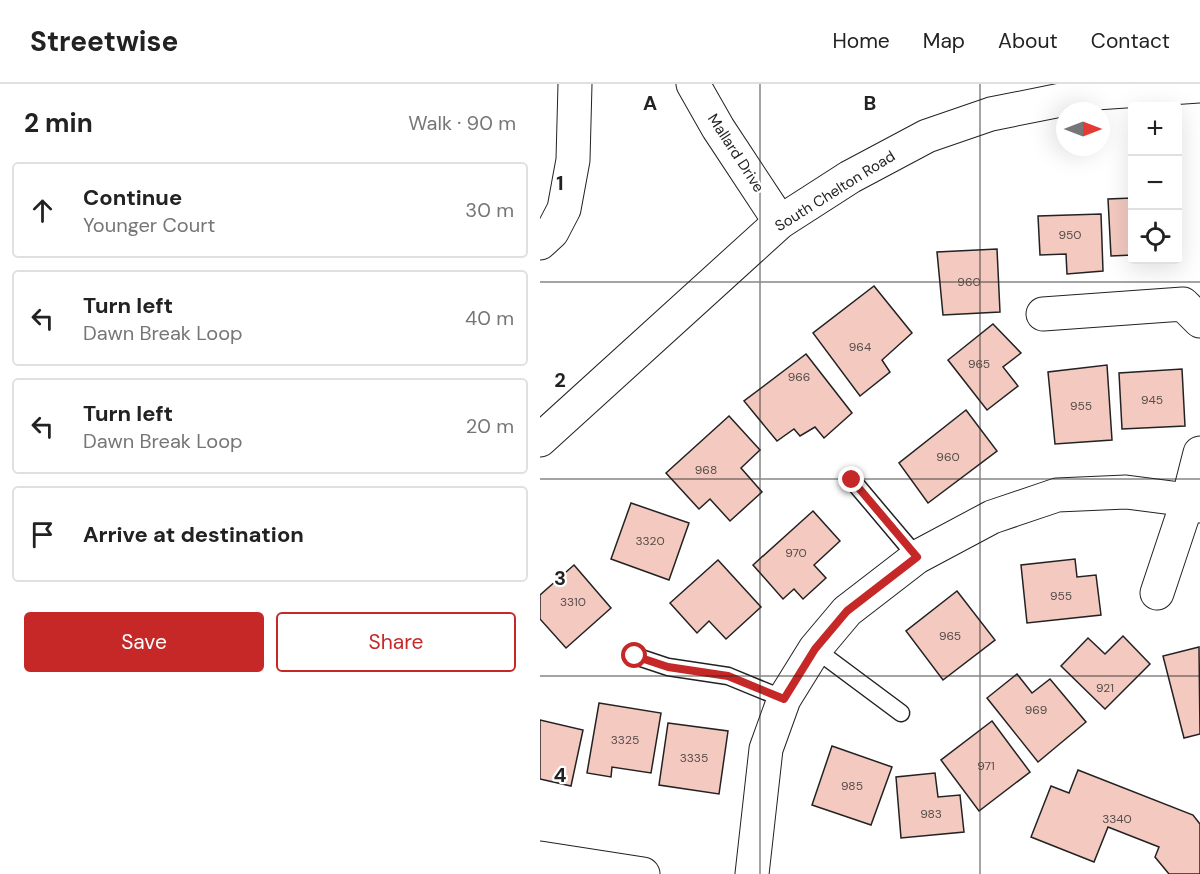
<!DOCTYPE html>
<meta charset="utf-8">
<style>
body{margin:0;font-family:"DM Sans",sans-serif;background:#f6f6f6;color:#222}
.controls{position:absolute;right:18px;top:18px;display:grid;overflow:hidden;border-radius:6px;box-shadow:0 6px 24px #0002}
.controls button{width:54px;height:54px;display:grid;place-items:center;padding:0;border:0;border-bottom:2px solid #e0e0e0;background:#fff;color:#222;font:30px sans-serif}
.compass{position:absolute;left:516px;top:18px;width:54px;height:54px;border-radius:50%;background:#fff;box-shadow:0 6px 24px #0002;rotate:90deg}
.stop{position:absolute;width:18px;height:18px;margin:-14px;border:4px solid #c62828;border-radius:50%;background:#fff}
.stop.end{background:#c62828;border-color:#fff;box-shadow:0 2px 6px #0008}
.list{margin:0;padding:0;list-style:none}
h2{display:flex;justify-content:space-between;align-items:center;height:78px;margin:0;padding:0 24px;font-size:26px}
h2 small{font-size:20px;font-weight:400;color:#767676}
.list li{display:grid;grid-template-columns:39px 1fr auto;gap:18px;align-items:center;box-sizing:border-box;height:96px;margin:0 12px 12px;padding:0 12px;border:2px solid #e0e0e0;border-radius:6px}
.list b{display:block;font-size:22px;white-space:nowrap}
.list p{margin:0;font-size:20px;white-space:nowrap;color:#767676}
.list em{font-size:20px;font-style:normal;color:#767676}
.actions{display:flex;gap:12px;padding:18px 24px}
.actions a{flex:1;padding:14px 0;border:2px solid #c62828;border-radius:6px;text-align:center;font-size:21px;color:#c62828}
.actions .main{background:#c62828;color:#fff}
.icon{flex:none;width:33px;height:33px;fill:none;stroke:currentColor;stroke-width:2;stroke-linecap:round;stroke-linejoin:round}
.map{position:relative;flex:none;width:660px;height:790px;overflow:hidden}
header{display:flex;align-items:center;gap:36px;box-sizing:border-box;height:84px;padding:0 30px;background:#fff;border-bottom:2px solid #e0e0e0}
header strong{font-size:28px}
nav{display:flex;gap:33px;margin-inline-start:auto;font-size:21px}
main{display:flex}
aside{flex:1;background:#fff}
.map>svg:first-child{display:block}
.building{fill:#f3c9c0;stroke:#222;stroke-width:1.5}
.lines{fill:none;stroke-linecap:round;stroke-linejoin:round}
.service-casing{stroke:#222;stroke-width:19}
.minor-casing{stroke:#222;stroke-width:35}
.secondary-casing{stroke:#222;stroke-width:35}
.service{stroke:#fff;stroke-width:16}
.minor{stroke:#fff;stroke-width:33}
.secondary{stroke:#fff;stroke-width:33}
.route{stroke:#c62828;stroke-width:8}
.grid{fill:none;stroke:#222;stroke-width:1.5;stroke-opacity:0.55}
.labels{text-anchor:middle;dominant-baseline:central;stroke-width:4.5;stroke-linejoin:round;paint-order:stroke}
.number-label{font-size:12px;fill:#564c4a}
.street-label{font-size:15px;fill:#222;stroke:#fff}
.grid-label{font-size:20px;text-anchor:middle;font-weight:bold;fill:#222;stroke:#fff;stroke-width:4.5;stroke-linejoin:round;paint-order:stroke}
</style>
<header>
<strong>Streetwise</strong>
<nav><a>Home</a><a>Map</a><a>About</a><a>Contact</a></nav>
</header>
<main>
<aside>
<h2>2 min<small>Walk · 90 m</small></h2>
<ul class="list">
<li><svg class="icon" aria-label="ahead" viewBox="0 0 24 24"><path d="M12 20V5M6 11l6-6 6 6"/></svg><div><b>Continue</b><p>Younger Court</p></div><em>30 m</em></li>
<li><svg class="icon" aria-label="left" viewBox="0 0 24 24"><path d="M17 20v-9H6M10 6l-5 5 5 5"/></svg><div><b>Turn left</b><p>Dawn Break Loop</p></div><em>40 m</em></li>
<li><svg class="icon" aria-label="left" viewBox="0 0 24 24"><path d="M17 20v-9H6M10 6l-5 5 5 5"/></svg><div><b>Turn left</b><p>Dawn Break Loop</p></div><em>20 m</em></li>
<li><svg class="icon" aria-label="arrive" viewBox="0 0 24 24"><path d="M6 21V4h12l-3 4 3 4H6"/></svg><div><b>Arrive at destination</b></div></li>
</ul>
<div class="actions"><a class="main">Save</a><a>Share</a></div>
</aside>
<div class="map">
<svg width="660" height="790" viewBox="0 0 660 790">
<rect width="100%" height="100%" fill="#fff"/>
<g class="building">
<polygon points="592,114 592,171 571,172 568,115"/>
<polygon points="561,130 563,187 527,190 526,170 500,171 498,132"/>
<polygon points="457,165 460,228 403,231 397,168"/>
<polygon points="334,202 372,249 342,276 350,288 320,312 273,249"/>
<polygon points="453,240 481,269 463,283 478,302 447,326 408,276"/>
<polygon points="266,270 312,329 284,354 275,343 260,352 254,345 237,357 204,317"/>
<polygon points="567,281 572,356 515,360 508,288"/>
<polygon points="642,285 645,342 582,345 579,289"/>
<polygon points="426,326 457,367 388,419 359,379"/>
<polygon points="189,332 220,366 201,384 222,408 190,437 170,415 159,425 126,389"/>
<polygon points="91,419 149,439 129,496 71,475"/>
<polygon points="273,427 300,457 274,481 286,494 263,515 254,505 243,515 213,481"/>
<polygon points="535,475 537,493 556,491 561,531 487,539 481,481"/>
<polygon points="178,476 221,523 186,555 169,537 157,549 130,519"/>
<polygon points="34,481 71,524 26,564 0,535 0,511"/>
<polygon points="417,507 455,556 403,596 366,547"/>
<polygon points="583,552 610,580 565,625 521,582 548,554 565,570"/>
<polygon points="659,563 660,650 644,654 623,572"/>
<polygon points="477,590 492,609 510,595 546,638 498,678 447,614"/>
<polygon points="59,619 121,629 111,689 72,683 71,693 47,689"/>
<polygon points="0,636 43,646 31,702 0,695"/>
<polygon points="452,637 490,688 439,727 401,676"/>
<polygon points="128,639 188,647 179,710 119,701"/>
<polygon points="292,662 352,683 331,741 272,721"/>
<polygon points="538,686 653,731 660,740 660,790 629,790 615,773 619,763 568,743 554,778 491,753 511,702 529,709"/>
<polygon points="395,689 398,713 420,711 424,748 361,754 356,693"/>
</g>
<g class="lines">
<defs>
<g id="service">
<polyline points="312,396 377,473"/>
<polyline points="275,565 361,629"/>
<polyline points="95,572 128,583 188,592 244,615"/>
</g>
<g id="minor">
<polyline points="153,0 178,44 240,138"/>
<polyline points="0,159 12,148 24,125 33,76 35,0"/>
<polyline points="503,230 643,220 660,237"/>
<polyline points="617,509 648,416 660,369"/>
<polyline points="0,774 103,790"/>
<polyline points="212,790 226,665 244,615 275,565 307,527 377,473 452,433 517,411 586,408 648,416 660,422"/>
</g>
<polyline id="secondary" points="0,356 240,138 310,93 387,52 451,30 556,9 660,2"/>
</defs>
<use href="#service" class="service-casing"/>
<use href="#minor" class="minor-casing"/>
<use href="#secondary" class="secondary-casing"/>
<use href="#service" class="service"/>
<use href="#minor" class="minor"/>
<use href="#secondary" class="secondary"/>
</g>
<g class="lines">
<polyline class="route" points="95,572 128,583 188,592 244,615 275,565 307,527 377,473 312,396"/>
</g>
<path class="grid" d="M220,0v790M440,0v790M0,198h660M0,395h660M0,592h660"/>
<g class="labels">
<g class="number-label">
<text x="530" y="151">950</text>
<text x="429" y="198">960</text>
<text x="320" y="263">964</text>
<text x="439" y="280">965</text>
<text x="259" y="293">966</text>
<text x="612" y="316">945</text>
<text x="541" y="322">955</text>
<text x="408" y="373">960</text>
<text x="166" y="386">968</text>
<text x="110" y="457">3320</text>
<text x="256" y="469">970</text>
<text x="521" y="512">955</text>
<text x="33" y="518">3310</text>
<text x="410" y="552">965</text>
<text x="565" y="604">921</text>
<text x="496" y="626">969</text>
<text x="85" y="656">3325</text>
<text x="154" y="674">3335</text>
<text x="446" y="682">971</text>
<text x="312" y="702">985</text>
<text x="391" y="730">983</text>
<text x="577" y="735">3340</text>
</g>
<g class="street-label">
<text transform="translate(196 69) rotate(57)">Mallard Drive</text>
<text transform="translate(295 107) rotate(-32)">South Chelton Road</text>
</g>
</g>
<g class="grid-label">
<text x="110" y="26">A</text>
<text x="330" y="26">B</text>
<text x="20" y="106">1</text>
<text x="20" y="303">2</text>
<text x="20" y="501">3</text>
<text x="20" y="698">4</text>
</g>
</svg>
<div class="controls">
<button>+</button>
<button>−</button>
<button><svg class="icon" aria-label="locate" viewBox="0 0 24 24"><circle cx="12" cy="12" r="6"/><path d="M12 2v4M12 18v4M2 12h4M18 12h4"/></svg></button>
</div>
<svg class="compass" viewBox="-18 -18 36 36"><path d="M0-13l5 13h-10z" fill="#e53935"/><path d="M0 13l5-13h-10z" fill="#767676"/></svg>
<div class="stop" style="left:95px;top:572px"></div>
<div class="stop end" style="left:312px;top:396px"></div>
</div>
</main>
